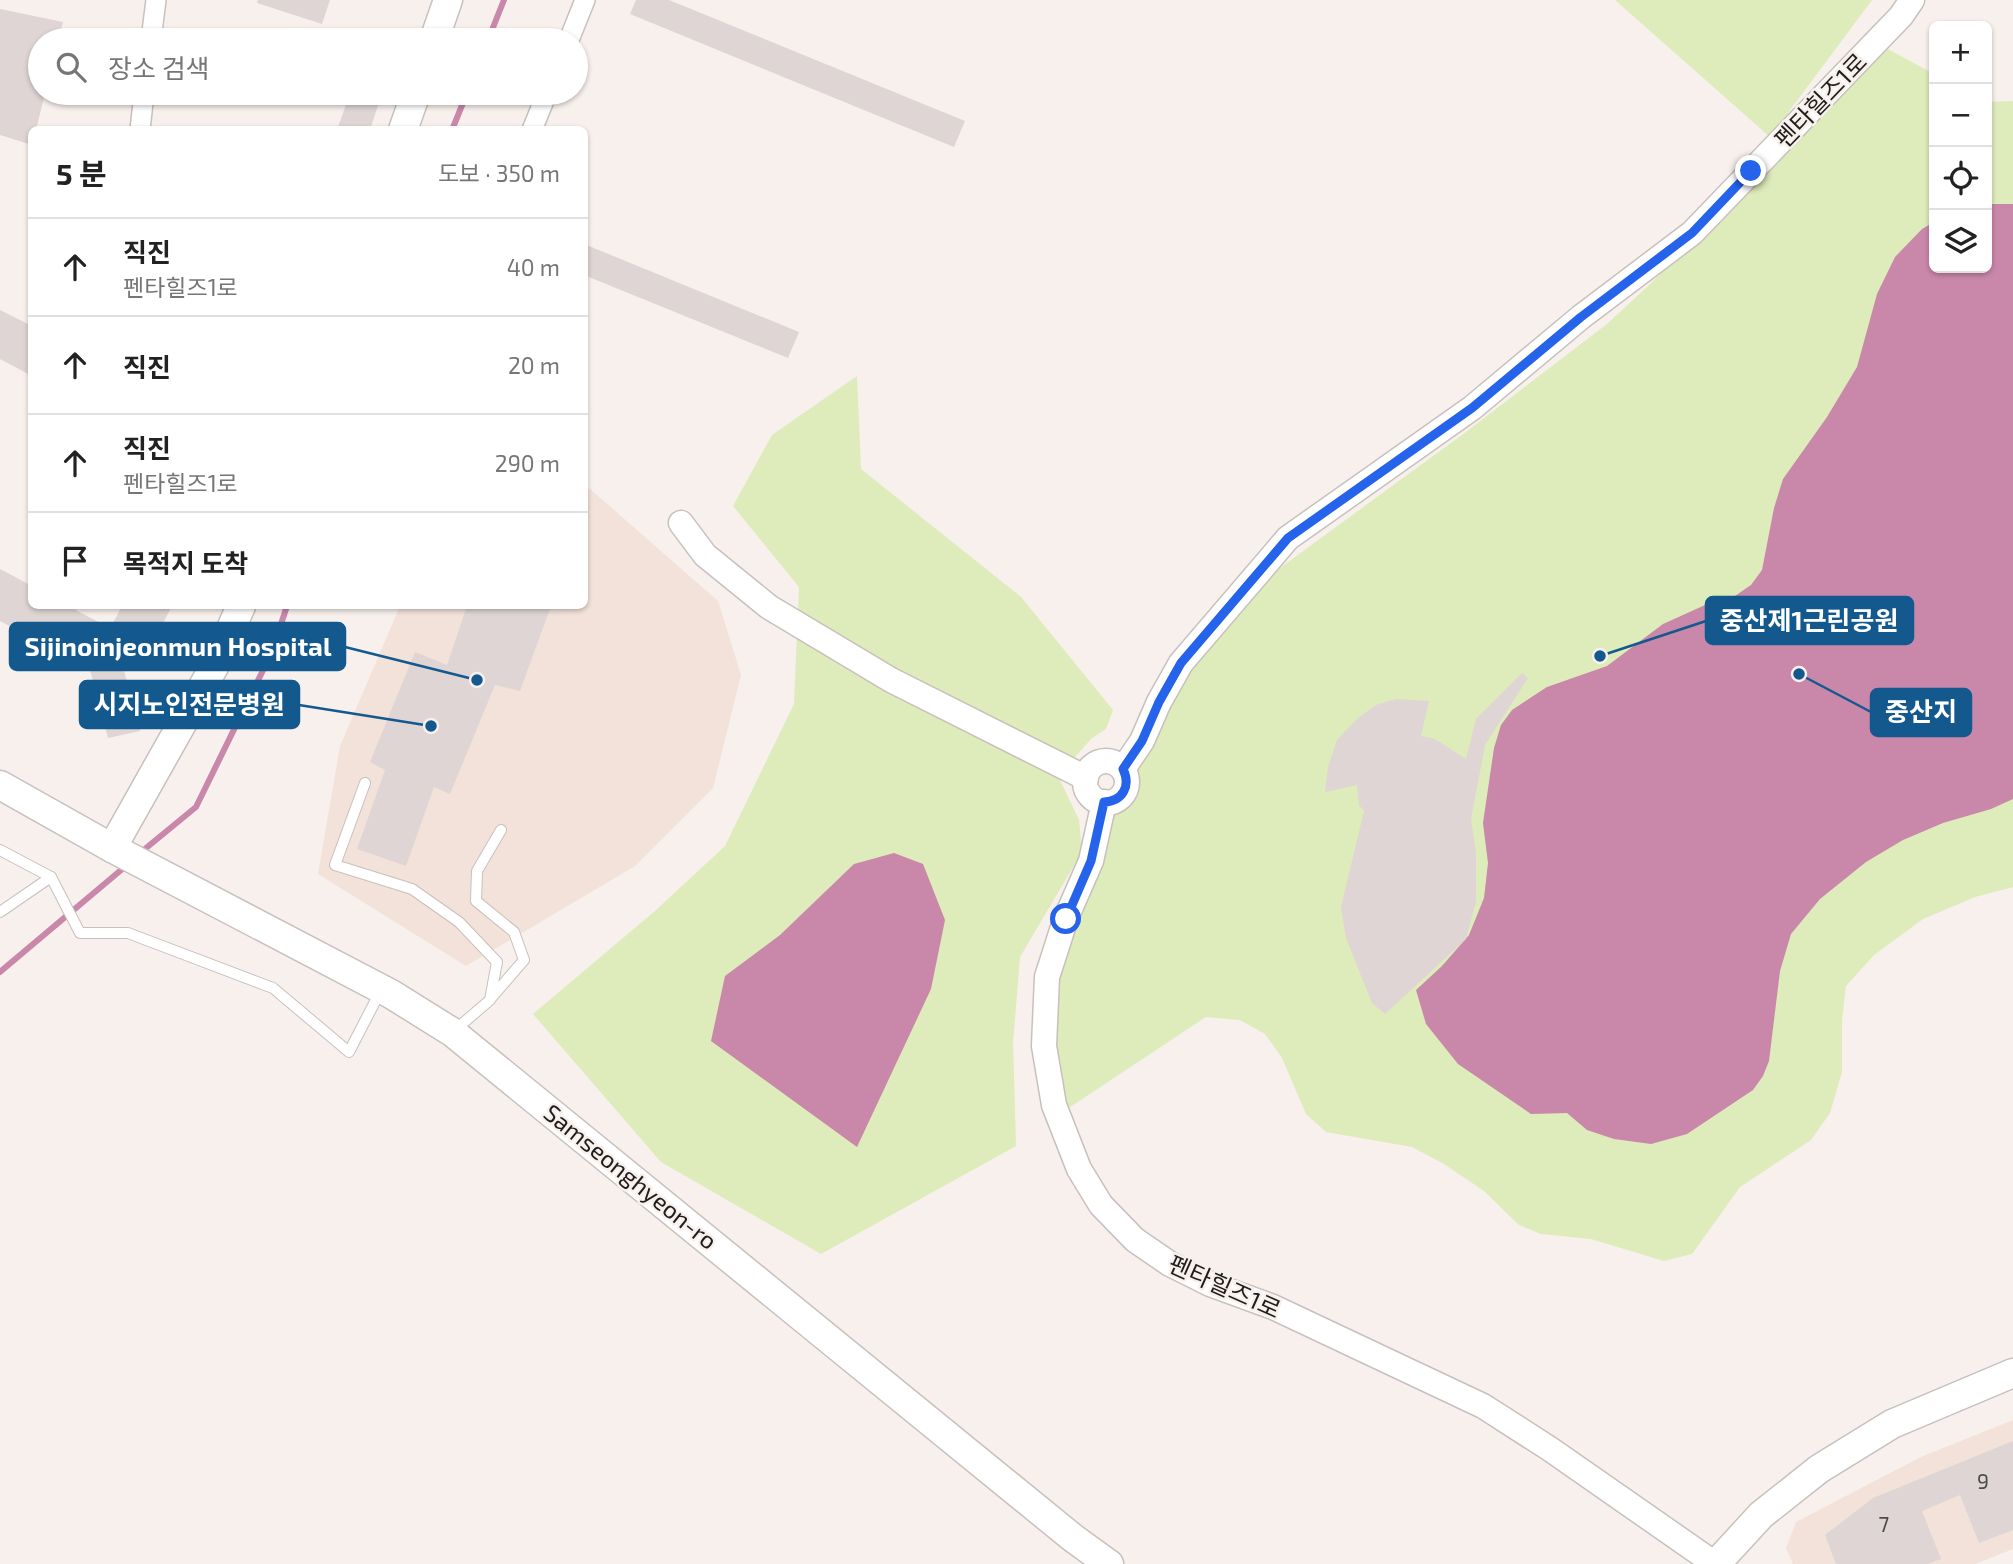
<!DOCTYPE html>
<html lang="ko">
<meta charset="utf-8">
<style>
body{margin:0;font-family:"Exo 2","Noto Sans KR",sans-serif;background:#f6f6f6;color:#222}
.controls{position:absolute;right:21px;top:21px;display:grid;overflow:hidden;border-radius:10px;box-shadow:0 2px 5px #0004}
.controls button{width:63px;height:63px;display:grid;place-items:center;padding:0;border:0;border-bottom:2px solid #e0e0e0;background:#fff;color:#222;font:35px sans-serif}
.stop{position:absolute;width:21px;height:21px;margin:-16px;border:5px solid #2563eb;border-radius:50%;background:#fff}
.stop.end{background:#2563eb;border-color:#fff;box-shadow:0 2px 7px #0008}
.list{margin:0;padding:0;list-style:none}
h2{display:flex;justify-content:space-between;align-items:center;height:91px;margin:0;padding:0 28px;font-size:30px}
h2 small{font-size:23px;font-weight:400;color:#767676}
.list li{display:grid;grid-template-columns:46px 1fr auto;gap:21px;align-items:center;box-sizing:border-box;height:98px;padding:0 28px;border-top:2px solid #e0e0e0}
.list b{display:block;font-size:26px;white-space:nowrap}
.list p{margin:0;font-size:23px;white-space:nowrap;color:#767676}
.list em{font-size:23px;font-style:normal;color:#767676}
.icon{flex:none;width:38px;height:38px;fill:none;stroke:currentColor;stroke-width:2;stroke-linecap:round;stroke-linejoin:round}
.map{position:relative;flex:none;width:2013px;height:1564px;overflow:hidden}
.search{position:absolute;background:#fff;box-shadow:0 2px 5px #0004;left:28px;top:28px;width:560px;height:77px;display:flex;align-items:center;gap:18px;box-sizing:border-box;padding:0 24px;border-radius:38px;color:#767676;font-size:26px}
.panel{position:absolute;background:#fff;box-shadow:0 2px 5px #0004;left:28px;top:126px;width:560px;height:483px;border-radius:10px}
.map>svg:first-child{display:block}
.built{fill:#f2e2d9}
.green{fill:#deebba}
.water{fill:#c987aa}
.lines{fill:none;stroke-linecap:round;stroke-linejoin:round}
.stream{stroke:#c987aa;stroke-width:6}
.building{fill:#dfd5d5}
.service-casing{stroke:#c8c0bc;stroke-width:12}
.minor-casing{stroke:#c8c0bc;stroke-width:22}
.tertiary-casing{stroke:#c8c0bc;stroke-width:27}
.secondary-casing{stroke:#c8c0bc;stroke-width:31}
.service{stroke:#fff;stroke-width:10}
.minor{stroke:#fff;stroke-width:19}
.tertiary{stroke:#fff;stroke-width:24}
.secondary{stroke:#fff;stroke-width:28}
.route{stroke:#2563eb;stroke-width:9}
.labels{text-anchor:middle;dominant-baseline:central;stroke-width:5;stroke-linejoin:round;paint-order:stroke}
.number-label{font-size:21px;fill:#4f4b4a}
.street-label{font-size:24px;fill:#1f1d1b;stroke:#f8f0ec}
.leader{fill:none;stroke:#13598e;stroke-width:2.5}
.callout-dot{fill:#13598e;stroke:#f8f0ec;stroke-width:2.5}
.callout{fill:#13598e;stroke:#13598e;stroke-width:2.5}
.callout-label{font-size:26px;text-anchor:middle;font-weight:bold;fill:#fff}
</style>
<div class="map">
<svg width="2013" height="1564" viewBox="0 0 2013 1564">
<rect width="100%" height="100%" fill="#f8f0ec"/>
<g class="built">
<polygon points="590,489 718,601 741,675 713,788 635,866 466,966 318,874 340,746 400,606 584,606 585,490"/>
<polygon points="2013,1420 2013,1549 1975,1564 1793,1564 1786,1548 1796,1522 1921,1457"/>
</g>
<g class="green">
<polygon points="1615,0 1872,0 1770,137"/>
<polygon points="1888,49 1934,74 1934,268 1987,268 1987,102 2013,101 2013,887 1975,897 1923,919 1874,955 1846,986 1842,1020 1842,1072 1830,1113 1811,1140 1740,1187 1692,1254 1664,1261 1591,1239 1541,1234 1519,1225 1484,1191 1444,1164 1412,1147 1326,1132 1306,1114 1282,1058 1265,1034 1240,1020 1206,1017 1058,1115 1047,977 1104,802 1123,769 1232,603 1466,432 1607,324 1646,288"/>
<polygon points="857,376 861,469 1021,597 1113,710 1106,729 1092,738 1058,776 1079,820 1082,852 1020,957 1013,1043 1016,1146 821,1254 661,1162 533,1014 655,911 725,846 794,704 799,587 733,506 772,435"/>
</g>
<g class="water">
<polygon points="1987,204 2013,204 2013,799 1991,809 1943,823 1903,840 1866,862 1820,899 1791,934 1780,971 1769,1061 1763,1076 1753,1090 1687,1134 1651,1144 1614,1139 1587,1130 1567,1113 1531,1114 1458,1064 1426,1024 1416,990 1442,966 1469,935 1484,898 1488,863 1483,823 1494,748 1501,725 1512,710 1547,687 1607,666 1663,624 1714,601 1735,596 1751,585 1762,570 1774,508 1783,479 1827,417 1857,367 1877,294 1895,257 1922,229 1934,222 1934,268 1987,268"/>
<polygon points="894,853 923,864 945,920 931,989 857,1147 711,1041 725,976 780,935 854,864"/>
</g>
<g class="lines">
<g class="stream">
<polyline points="488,40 504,0"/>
<polyline points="452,130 467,93"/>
<polyline points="140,853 196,807 271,654 287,606"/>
<polyline points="0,972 127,865"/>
</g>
</g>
<g class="building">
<polygon points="258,0 330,0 322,24 257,3"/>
<polygon points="636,0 669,0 965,121 954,147 630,14"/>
<polygon points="0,9 63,22 58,40 40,40 40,93 45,93 36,130 32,130 32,145 0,135"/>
<polygon points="350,93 382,93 370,130 337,130"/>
<polygon points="584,244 799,332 788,358 584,275"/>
<polygon points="0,310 32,326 32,376 0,359"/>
<polygon points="0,569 32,586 32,606 68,606 110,628 89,668 0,621"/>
<polygon points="122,606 172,606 151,646 112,625"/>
<polygon points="467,606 551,606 520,691 495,685 450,794 434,787 406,866 357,849 385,770 370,762 415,652 447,665"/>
<polygon points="122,663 140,731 108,738 90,670"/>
<polygon points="1522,673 1528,678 1485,745 1471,819 1476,853 1476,901 1466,939 1385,1014 1372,1003 1346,938 1341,907 1364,811 1359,805 1357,785 1325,792 1328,767 1337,740 1358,718 1376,705 1396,699 1429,701 1421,736 1435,739 1466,759 1476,719"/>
<polygon points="2013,1441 2013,1530 1979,1543 1960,1495 1922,1511 1941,1559 1928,1564 1836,1564 1825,1535 1873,1498"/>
</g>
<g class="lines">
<defs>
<g id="service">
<polyline points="365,783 335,865 412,889 459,922 497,962 490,1000 455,1030"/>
<polyline points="0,850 51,877 80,933 128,933 273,988 349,1052 381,990"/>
<polyline points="0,912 51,877"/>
<polyline points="492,997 524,960 514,932 476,901 477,871 501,830"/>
</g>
<g id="minor">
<polyline points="151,40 156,0"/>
<polyline points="569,40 585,0"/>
<polyline points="140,130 144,93"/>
<polyline points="532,130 547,93"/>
</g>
<g id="tertiary">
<polyline points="681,523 705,555 769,607 891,680 1086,778"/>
<circle cx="1106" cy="782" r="21"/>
<polyline points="1123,769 1142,741 1159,702 1181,663 1288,538 1472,408 1581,317 1692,233 1901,16 1912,0"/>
<polyline points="1104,802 1091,861 1066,918 1047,977 1044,1046 1054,1105 1079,1169 1101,1205 1135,1240 1170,1264 1210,1284 1273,1307 1483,1406 1550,1449 1715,1564"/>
</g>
<g id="secondary">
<polyline points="434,40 448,0"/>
<polyline points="403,130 416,93"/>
<polyline points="0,785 112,848 391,994 452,1032 1073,1538 1109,1564"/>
<polyline points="112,848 215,665 241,606"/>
<polyline points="1716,1564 1761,1515 1819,1469 1892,1424 2013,1373"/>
</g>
</defs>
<use href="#service" class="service-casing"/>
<use href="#minor" class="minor-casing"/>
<use href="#tertiary" class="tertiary-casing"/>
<use href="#secondary" class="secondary-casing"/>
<use href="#service" class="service"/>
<use href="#minor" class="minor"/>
<use href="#tertiary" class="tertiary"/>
<use href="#secondary" class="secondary"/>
</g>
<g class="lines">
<path class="route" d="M1066,919l25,-58 13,-59c19,-1 27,-16 19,-33l19,-28 17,-39 22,-39 107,-125 184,-130 109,-91 111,-84 59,-62"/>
</g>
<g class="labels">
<g class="number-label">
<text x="1983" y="1480">9</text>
<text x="1884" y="1523">7</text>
</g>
<g class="street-label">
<text transform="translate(1820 100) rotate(-46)">펜타힐즈1로</text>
<text transform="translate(631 1176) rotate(39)">Samseonghyeon-ro</text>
<text transform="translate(1225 1286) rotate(24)">펜타힐즈1로</text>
</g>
</g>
<path class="leader" d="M1600 656L1706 621M477 680L345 647M431 726L299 705M1799 674L1871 712"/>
<g class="callout-dot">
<circle cx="1600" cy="656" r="7"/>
<circle cx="477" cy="680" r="7"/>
<circle cx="431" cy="726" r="7"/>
<circle cx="1799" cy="674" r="7"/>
</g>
<g class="callout">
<rect x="1706" y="597" width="207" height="47" rx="7"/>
<rect x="10" y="623" width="335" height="47" rx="7"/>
<rect x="80" y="681" width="219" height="47" rx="7"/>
<rect x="1871" y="689" width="100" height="47" rx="7"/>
</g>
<g class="callout-label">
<text x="1809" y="630">중산제1근린공원</text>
<text x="178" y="656">Sijinoinjeonmun Hospital</text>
<text x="189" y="714">시지노인전문병원</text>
<text x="1921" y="721">중산지</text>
</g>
</svg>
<div class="controls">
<button>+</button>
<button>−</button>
<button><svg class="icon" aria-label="locate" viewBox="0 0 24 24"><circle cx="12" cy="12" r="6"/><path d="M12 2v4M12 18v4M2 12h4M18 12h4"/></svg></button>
<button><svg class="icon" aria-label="layers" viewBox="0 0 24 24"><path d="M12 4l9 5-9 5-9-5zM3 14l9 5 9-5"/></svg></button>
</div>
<div class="stop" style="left:1066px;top:919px"></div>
<div class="stop end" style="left:1751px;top:171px"></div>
<div class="search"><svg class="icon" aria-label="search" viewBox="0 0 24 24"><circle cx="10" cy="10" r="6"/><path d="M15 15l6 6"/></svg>장소 검색</div>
<section class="panel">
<h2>5 분<small>도보 · 350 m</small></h2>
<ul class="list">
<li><svg class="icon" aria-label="ahead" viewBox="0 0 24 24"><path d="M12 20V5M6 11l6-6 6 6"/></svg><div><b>직진</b><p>펜타힐즈1로</p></div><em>40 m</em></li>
<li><svg class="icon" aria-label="ahead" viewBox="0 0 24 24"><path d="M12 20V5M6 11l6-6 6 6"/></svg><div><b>직진</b></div><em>20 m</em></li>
<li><svg class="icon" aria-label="ahead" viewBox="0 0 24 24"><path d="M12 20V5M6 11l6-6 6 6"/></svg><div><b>직진</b><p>펜타힐즈1로</p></div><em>290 m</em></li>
<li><svg class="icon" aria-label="arrive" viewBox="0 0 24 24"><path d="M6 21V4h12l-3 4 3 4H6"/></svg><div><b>목적지 도착</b></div></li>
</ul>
</section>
</div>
